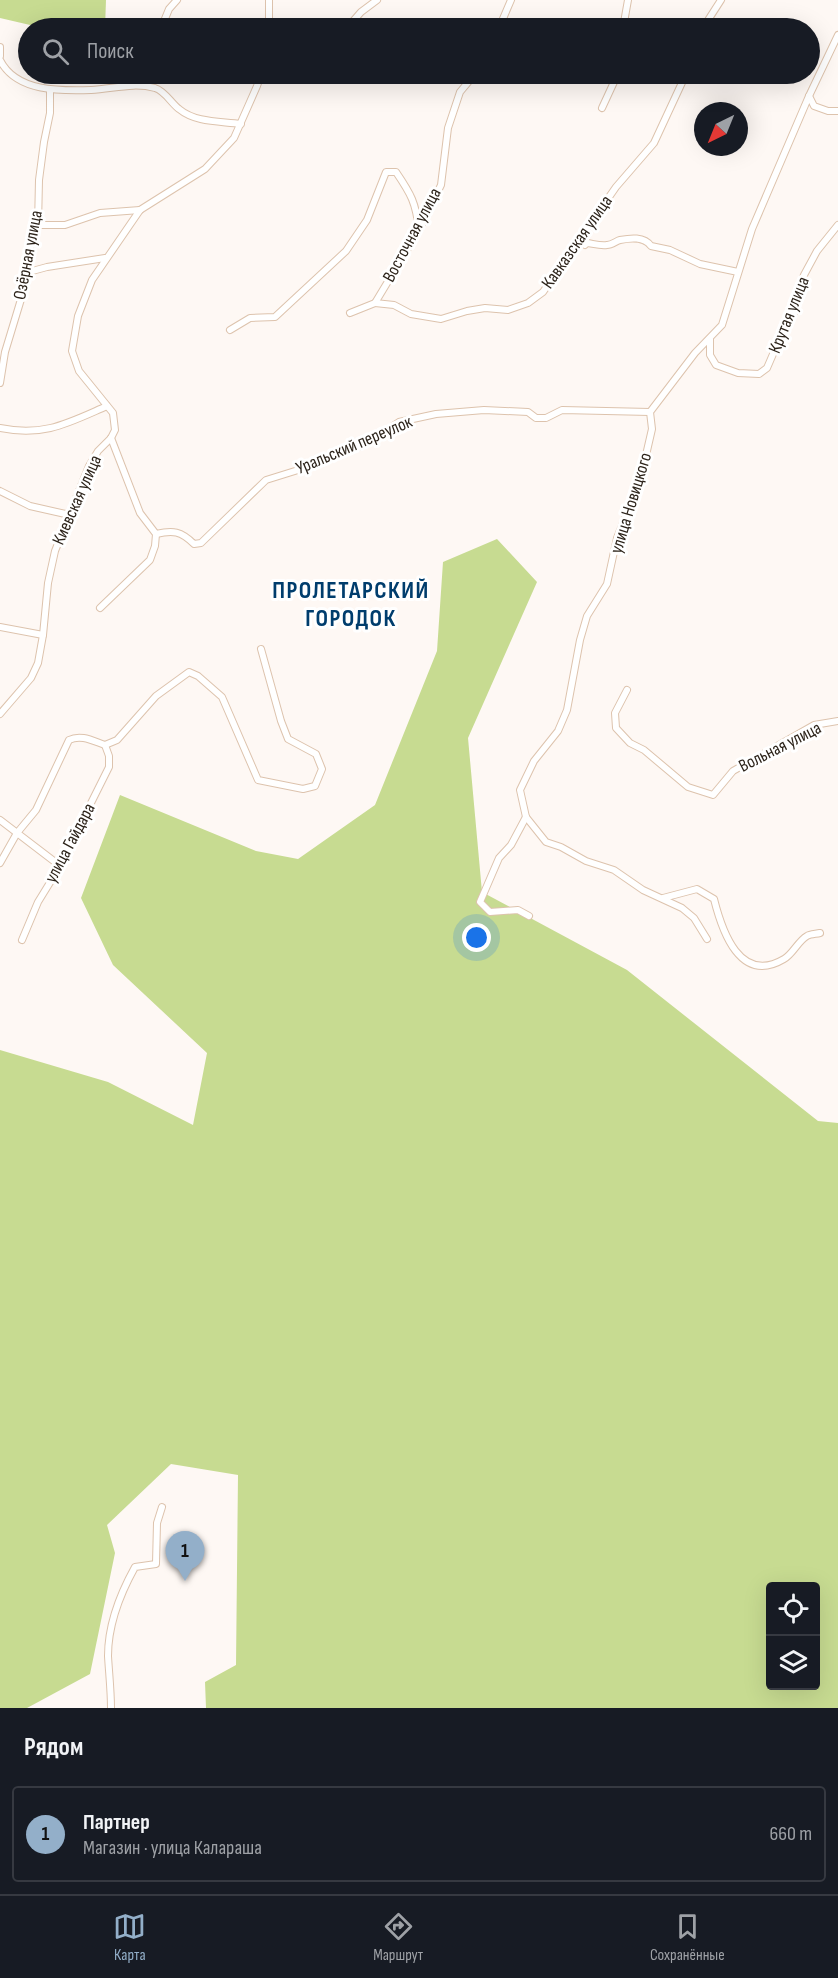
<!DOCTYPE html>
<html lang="ru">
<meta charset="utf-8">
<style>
body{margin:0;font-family:"Sofia Sans Condensed",sans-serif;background:#20242c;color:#f1f3f6}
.controls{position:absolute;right:18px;bottom:18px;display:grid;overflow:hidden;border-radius:6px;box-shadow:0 6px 24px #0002}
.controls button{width:54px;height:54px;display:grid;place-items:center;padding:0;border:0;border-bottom:2px solid #363941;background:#171b24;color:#f1f3f6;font:30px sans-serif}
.compass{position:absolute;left:694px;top:102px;width:54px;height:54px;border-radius:50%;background:#171b24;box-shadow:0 6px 24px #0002;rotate:223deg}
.you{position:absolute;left:477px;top:938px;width:21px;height:21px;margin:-15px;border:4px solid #fff;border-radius:50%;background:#1a73e8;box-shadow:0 0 0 9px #1a73e833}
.badge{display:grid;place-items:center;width:39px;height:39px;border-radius:50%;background:#93afc9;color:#111;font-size:20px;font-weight:700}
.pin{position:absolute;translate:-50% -50px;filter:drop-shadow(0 2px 3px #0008)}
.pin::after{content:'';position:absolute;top:32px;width:21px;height:18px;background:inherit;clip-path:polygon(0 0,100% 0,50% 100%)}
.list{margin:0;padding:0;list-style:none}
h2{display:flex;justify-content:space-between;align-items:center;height:78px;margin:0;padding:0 24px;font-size:26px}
h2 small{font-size:20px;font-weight:400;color:#9ea1a6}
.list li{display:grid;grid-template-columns:39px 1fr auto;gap:18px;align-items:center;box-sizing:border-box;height:96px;margin:0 12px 12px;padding:0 12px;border:2px solid #363941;border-radius:6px}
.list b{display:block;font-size:22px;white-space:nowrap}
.list p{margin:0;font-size:20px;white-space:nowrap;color:#9ea1a6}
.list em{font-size:20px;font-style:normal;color:#9ea1a6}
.icon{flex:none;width:33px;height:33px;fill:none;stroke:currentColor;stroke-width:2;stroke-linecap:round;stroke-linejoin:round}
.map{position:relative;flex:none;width:838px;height:1708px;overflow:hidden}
.search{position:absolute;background:#171b24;box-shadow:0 6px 24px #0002;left:18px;right:18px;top:18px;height:66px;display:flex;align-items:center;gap:15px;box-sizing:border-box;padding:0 21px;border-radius:33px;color:#9ea1a6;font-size:22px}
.sheet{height:186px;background:#171b24}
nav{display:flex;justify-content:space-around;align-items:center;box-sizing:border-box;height:84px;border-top:2px solid #363941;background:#171b24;font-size:16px;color:#9ea1a6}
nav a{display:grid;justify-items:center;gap:3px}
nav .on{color:#93afc9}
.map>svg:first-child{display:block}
.green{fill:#c7db91;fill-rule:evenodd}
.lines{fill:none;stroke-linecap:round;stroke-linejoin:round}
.street-casing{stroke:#ddc3ad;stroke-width:8}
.street{stroke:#fff;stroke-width:6}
.labels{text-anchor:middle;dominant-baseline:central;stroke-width:6;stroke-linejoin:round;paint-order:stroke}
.street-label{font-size:18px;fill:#2d241b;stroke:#fff}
.district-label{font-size:24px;font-weight:bold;letter-spacing:1.5px;fill:#003d6d;stroke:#fff}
</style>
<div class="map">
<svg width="838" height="1708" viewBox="0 0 838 1708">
<rect width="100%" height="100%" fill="#fef8f4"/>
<g class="green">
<polygon points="0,0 106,0 105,28 43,28 0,18"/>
<path d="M497,539l40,43 -69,156 14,154 145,78 191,151 20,2v585h-632l-1,-26 31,-17 2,-190 -67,-11 -64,61 8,28 -25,121 -63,34h-27v-658l108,32 85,43 14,-72 -94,-88 -32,-67 39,-103 136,56 42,8 77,-54 62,-154 6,-89zM770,1586h46v100h-46z"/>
</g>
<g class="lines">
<defs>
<g id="street">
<polyline points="269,0 269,28"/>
<polyline points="162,26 169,9 177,0"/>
<polyline points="347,28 361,12 377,0"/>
<polyline points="499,28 511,0"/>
<polyline points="623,28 628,0"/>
<polyline points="703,28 721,0"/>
<polyline points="0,56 0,47"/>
<path d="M0,60c16,32 60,31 91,30 22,-1 42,-8 64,-2 10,3 16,15 24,21 17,14 41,12 62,15"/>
<polyline points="809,96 814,106 828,111 838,111"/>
<polyline points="602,108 614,82 615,74"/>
<polyline points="38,225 65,225 100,213 140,210"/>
<path d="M579,240l6,5 2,-2c7,1 14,3 20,2 5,0 9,-4 13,-5 10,-2 24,-4 31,6l19,4 30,14 38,8"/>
<polyline points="25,273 47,267 105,258"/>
<polyline points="375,303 394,305 411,314 441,319 467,311 485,308 508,310 528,303 543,292 616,187 654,143 686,74"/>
<polyline points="350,313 375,303 419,230 441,185 448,128 460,92 475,74"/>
<path d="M230,330l20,-12 25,-1 71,-66 21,-31 19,-48h10c15,22 20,31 23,58"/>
<polyline points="710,339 710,355 716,365 738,373 759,374 767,368 786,324 794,313 797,293 804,275 817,251 838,225"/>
<polyline points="0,383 5,352 22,296 32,236 38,225 39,180 44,142 50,113 50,90"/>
<path d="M0,428c44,9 68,-5 107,-22"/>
<polyline points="0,491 30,506 70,515"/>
<path d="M156,534c17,-4 25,-3 38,10l7,-1 65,-63 45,-14 53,-21 35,-23 37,-8 48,-4 44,2 8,6h10l16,-8 88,2"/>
<polyline points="100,608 150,560 155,546 156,534 140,513 111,438"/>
<polyline points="0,627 43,635"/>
<polyline points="627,690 615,713 616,728 630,743 644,750 688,787 713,795 733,771 814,725 838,721"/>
<polyline points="0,714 31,678 38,663 43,635 48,583 55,551 89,466 98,451 111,438 115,430 113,413 79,371 72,351 78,316 92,280 140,210 205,169 234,138 257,86 261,74"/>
<polyline points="105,745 117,740 156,696 189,672 198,676 222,697 258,780 303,789 315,786 322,769 316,754 288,739 281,721 261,649"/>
<polyline points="526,817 511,845 499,858 480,902 490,912 518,910 529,916"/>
<polyline points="0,820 59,865"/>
<path d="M0,863l17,-30 19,-23 33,-70c12,-6 24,1 36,5"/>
<path d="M663,898l34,-9 17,10c8,32 26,86 70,60 9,-5 14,-18 23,-23 3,-2 9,-2 13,-3"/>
<polyline points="707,939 694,918 682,908 643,890 614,870 586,861 561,847 546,842 526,817 520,790 534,761 558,731 567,710 580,640 587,616 607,584 617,538 640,481 652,429 650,412 695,353 722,325 752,229 809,96 838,35"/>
<polyline points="22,940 38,902 70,850 73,839 109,767 109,756 105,745"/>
<path d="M111,1708c0,-17 -2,-35 -3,-52 0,-31 12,-62 27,-89l21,-3 1,-41 5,-16"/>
</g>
</defs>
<use href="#street" class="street-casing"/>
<use href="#street" class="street"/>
</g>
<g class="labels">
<g class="street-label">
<text transform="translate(412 235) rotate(-62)">Восточная улица</text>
<text transform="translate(577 242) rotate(-55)">Кавказская улица</text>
<text transform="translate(28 255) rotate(-79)">Озёрная улица</text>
<text transform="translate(789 315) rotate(-68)">Крутая улица</text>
<text transform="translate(354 445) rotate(-23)">Уральский переулок</text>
<text transform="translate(77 500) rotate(-66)">Киевская улица</text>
<text transform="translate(631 503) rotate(-73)">улица Новицкого</text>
<text transform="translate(780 747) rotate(-27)">Вольная улица</text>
<text transform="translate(70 843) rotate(-62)">улица Гайдара</text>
</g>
<g class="district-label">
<text x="351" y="590">ПРОЛЕТАРСКИЙ<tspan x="351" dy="28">ГОРОДОК</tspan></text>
</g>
</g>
</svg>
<div class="controls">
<button><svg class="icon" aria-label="locate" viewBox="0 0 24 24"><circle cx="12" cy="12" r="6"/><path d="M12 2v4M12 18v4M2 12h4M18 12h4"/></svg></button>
<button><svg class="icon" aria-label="layers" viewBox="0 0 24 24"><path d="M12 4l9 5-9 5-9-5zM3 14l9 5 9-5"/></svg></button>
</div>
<svg class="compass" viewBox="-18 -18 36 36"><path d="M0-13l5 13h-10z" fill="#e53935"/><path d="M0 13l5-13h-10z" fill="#9ea1a6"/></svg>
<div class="you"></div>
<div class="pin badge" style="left:185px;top:1581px">1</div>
<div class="search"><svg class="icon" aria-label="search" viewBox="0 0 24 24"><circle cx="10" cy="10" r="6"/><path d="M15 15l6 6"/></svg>Поиск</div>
</div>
<section class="sheet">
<h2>Рядом<small></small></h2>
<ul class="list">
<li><span class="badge">1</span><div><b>Партнер</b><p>Магазин · улица Калараша</p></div><em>660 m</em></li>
</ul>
</section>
<nav>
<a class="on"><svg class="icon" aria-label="map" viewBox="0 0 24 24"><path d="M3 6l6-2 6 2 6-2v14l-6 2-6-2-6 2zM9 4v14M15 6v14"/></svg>Карта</a>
<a><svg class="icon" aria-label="directions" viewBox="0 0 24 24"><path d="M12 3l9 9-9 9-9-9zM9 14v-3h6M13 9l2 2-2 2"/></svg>Маршрут</a>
<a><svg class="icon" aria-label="saved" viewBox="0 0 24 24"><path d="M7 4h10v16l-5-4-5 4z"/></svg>Сохранённые</a>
</nav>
